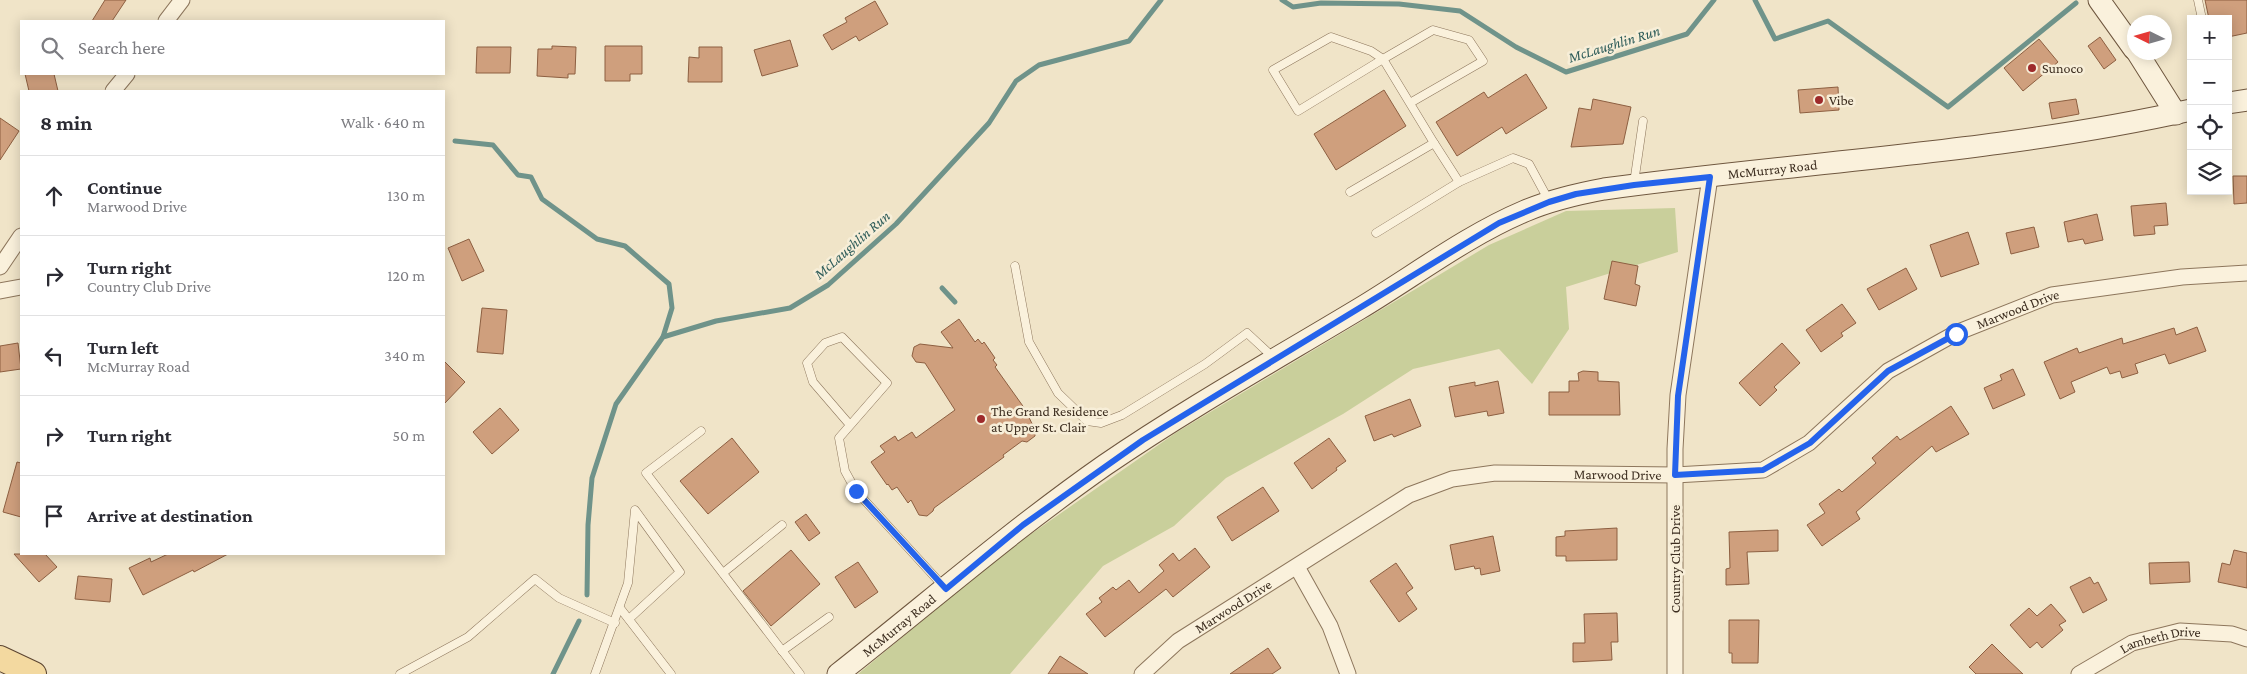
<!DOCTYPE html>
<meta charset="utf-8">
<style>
body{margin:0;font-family:"Crimson Pro",serif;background:#f7f7f7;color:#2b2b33}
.controls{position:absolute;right:15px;top:15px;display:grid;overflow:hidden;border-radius:0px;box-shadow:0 2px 12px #0003}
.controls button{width:45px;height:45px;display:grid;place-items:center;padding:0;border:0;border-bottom:1px solid #e1e1e2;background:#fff;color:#2b2b33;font:25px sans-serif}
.compass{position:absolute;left:2127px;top:15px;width:45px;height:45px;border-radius:50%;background:#fff;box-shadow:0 2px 12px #0003;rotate:275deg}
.stop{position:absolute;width:15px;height:15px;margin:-11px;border:4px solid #2563eb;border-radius:50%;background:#fff}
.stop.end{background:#2563eb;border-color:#fff;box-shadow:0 1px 5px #0008}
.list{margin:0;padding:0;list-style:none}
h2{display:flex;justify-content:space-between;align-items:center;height:65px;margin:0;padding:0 20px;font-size:21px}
h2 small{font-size:16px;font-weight:400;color:#7c7c81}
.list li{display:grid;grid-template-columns:32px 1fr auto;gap:15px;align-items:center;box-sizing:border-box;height:80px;padding:0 20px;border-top:1px solid #e1e1e2}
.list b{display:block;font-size:19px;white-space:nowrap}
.list p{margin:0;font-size:16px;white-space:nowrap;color:#7c7c81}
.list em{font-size:16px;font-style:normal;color:#7c7c81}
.icon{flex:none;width:28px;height:28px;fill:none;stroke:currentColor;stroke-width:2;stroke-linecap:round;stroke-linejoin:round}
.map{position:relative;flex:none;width:2247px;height:674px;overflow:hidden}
.search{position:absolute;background:#fff;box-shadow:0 2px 12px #0003;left:20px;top:20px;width:425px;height:55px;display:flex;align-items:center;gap:12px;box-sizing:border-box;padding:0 18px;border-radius:0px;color:#7c7c81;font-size:19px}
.panel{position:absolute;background:#fff;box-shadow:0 2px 12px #0003;left:20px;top:90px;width:425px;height:465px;border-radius:0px}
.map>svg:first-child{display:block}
.green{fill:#c9cf9b}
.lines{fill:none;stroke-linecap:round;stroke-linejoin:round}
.stream{stroke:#6f938a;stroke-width:5}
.building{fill:#cf9f7d;stroke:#8d5f41}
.lane-casing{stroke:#8d765c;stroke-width:9}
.street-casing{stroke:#8d765c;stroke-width:17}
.secondary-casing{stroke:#6f573f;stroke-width:23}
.primary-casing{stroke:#5b4430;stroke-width:26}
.lane{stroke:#faf1dc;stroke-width:8}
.street{stroke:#faf1dc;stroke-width:15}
.secondary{stroke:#faf1dc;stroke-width:21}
.primary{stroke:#f3d9a0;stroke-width:24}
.route{stroke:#2563eb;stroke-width:6}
.poi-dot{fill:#9e2a2b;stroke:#f7eed8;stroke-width:2}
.labels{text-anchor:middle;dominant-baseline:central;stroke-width:5;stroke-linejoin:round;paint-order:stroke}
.poi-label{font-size:14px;fill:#3d2e20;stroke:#f7eed8;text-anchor:start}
.street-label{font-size:14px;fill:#3d2e20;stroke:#f7eed8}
.water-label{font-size:15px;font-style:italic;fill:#2f5d5a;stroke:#f7eed8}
</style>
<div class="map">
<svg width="2247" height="674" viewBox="0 0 2247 674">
<rect width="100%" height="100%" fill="#f0e4c8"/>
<polygon class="green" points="1675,208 1678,252 1566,287 1569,329 1532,384 1499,349 1413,369 1343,414 1226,478 1174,526 1103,566 1010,674 858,674 1001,555 1177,432 1489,245 1566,211"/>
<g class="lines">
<g class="stream">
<polyline points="1282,0 1293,7 1321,3 1399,4 1460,11 1516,47 1566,72 1687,34 1714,0"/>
<polyline points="1755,0 1775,39 1828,21 1948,107 2076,3"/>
<polyline points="455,141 493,145 518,175 531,177 542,199 597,239 625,246 669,284 672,308 663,337"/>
<polyline points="942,288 955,302"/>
<polyline points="587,595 588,525 592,478 616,404 663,337 716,321 790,308 828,285 896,224 989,123 1016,81 1039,65 1129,41 1161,0"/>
<polyline points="553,674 579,621"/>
</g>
</g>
<g class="building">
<polygon points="105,0 126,0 112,21 92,21"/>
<polygon points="2205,0 2247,0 2247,33 2228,37 2228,19 2209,19"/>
<polygon points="875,1 888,24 859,41 856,36 832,50 823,35 847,22 845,18"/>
<polygon points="2100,37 2116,60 2104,69 2088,46"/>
<polygon points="2039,39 2058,62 2023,91 2004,68"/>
<polygon points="790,40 798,66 762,76 754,50"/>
<polygon points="552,46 576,47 575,74 568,74 568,78 537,76 538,49 552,49"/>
<polygon points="605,46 642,46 642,74 630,74 630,81 605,81"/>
<polygon points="477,47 511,47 510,73 476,73"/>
<polygon points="699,47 722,47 722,82 688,82 689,57 699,58"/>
<polygon points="25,74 54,74 58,91 29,91"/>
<polygon points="1526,74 1547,108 1506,134 1502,127 1457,156 1436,122 1484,92 1488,98"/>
<polygon points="1838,87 1839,110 1800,113 1798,90"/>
<polygon points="1384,90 1406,126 1336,170 1314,134"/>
<polygon points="1593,99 1631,107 1623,144 1571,147 1579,108 1591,110"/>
<polygon points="2076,99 2079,114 2052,119 2049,103"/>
<polygon points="0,118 19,131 0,160"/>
<polygon points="2233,176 2247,176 2247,203 2234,204"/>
<polygon points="2166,203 2168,225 2154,226 2155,234 2134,236 2131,206"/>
<polygon points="2097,214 2103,240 2085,244 2083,239 2068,242 2064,222"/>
<polygon points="2034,227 2039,247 2011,254 2006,233"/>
<polygon points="1968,232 1979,264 1941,277 1930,245"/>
<polygon points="469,239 484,271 462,281 448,248"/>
<polygon points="1612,261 1638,266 1635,284 1640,286 1636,306 1604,299"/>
<polygon points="1906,268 1917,289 1879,310 1867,289"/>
<polygon points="1842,304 1856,323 1841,333 1843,336 1821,352 1806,330"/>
<polygon points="482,308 507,310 503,354 477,352"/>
<polygon points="959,319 975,342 978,339 982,344 984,342 995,358 993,360 997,365 995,367 1025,409 1035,430 1035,436 1027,442 1022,441 1003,455 1004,457 934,508 933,511 927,516 919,515 911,500 908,503 897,487 892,490 888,484 887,485 871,462 885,452 880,446 895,436 898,441 912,432 916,438 955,410 925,363 916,362 912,356 914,347 920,344 953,348 941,332"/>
<polygon points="2197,327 2206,351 2169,364 2165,354 2135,364 2138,373 2122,378 2120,371 2110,374 2107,367 2071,382 2075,392 2060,399 2044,362 2077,348 2079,353 2122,338 2123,344 2174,328 2176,335"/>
<polygon points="18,343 21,369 0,372 0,346"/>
<polygon points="1782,343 1800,363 1774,387 1777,390 1760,406 1739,383"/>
<polygon points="444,361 465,382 444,404"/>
<polygon points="2013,369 2025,395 1993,409 1984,388 2002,380 2000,375"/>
<polygon points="1583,371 1598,372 1598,381 1619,382 1620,415 1549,415 1549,392 1569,392 1569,381 1579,381 1578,373"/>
<polygon points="1498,381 1504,413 1488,416 1487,411 1455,417 1449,387 1475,382 1475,386"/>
<polygon points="1410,399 1421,426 1394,437 1392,434 1374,441 1365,416"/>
<polygon points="1951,406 1969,434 1936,452 1932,446 1856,512 1860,519 1822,546 1807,525 1825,513 1819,504 1839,489 1842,492 1876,463 1872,458 1897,436 1900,440"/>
<polygon points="500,408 519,430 492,454 473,432"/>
<polygon points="732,438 759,472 708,514 680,481"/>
<polygon points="1329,438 1346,461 1336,468 1337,470 1312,489 1294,463"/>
<polygon points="17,462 21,463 21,517 3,512"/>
<polygon points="1263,487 1279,511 1232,541 1217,517"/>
<polygon points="806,514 820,533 809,541 795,522"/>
<polygon points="1617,528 1617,560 1566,561 1566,556 1556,556 1556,537 1565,536 1565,531"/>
<polygon points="1778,530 1778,551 1747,552 1749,584 1726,585 1726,569 1730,568 1729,532"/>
<polygon points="1493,536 1500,571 1481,575 1480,568 1475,569 1474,566 1455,570 1450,545"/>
<polygon points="1195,548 1210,567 1173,597 1166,589 1105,637 1086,614 1102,602 1099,598 1113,587 1116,590 1129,580 1139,593 1164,571 1159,565 1173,553 1179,561"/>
<polygon points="791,550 820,584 771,626 743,591"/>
<polygon points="2234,550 2247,553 2247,588 2218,582 2222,563 2230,565"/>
<polygon points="14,554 45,554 57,567 39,582"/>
<polygon points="168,554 228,554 194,572 193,570 143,595 129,568 150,558 151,562"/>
<polygon points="858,562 878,592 855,608 835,577"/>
<polygon points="2189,562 2190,582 2150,584 2149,563"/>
<polygon points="1396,563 1413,588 1406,593 1417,609 1399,622 1370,581"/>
<polygon points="78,576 112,579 110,602 75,599"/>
<polygon points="2090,577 2094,584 2098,582 2107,600 2083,613 2070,587"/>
<polygon points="2051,604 2066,621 2059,625 2063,630 2042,648 2037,642 2030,648 2010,625 2029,608 2037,616"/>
<polygon points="1617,613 1618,642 1611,642 1612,660 1573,662 1573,643 1585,643 1584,614"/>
<polygon points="1729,620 1759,620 1758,663 1732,663 1732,653 1729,653"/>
<polygon points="1992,644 2007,659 2023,674 1976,674 1969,667"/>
<polygon points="1268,648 1281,668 1272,674 1230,674"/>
<polygon points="1060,656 1088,674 1048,674"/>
</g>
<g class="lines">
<defs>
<g id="lane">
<polyline points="2198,0 2202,19"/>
<polyline points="1410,103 1483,61 1469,40 1433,30 1383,59 1371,51 1331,37 1273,70 1298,111 1383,59 1434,143"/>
<polyline points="1634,183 1643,121"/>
<polyline points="1350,192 1434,143 1459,182"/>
<polyline points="1376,233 1459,182 1513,158 1529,164 1549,201"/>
<polyline points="1015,266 1029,342 1058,393 1087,421 1101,423 1122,415 1205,364 1247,333 1274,358"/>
<polyline points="850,425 813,382 807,363 825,343 842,337 887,383 839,438 845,471 856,491 944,587"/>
<polyline points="701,431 646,473 800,674"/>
<polyline points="723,573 782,525"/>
<polyline points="620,608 671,674"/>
<polyline points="782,651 829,617"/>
<polyline points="400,674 468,637 535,579 559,598 615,623"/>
<polyline points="595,674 628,583 635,510 680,572 629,619"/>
</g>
<g id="street">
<polyline points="166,21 182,0"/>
<polyline points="113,91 127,74"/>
<polyline points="0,267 21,236"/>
<polyline points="0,291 21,287"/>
<polyline points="1297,567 1330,626 1348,674"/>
<path id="s1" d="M1142,674l36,-33 231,-146 43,-16 43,-6 180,2 88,-5 46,-27 79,-72 68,-38 96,-38 130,-18 65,-4"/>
<polyline points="1675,674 1675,449 1678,395 1710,177"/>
<path id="s2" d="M2079,674l53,-31 48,-12 52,3 15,5"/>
</g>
<g id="secondary">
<polyline points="2099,0 2134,49"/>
<polyline points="2137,52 2176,114"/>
<polyline points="2228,103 2247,100"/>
<path id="s3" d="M838,674c89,-70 174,-144 267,-209 82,-56 169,-105 254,-156 55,-33 107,-73 166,-98 26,-11 52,-17 79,-22 196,-27 394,-36 587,-79"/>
</g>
<polyline id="primary" points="0,658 34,674"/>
</defs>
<use href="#lane" class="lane-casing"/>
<use href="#street" class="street-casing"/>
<use href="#secondary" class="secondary-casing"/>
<use href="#primary" class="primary-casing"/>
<use href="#lane" class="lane"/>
<use href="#street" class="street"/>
<use href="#secondary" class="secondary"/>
<use href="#primary" class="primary"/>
</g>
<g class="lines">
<polyline class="route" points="856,491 946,589 1023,525 1143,440 1499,223 1549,202 1576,194 1634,185 1710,177 1678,396 1675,475 1763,470 1810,443 1888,371 1956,334"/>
</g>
<g class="poi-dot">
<circle cx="2032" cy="68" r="5"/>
<circle cx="1819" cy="100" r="5"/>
<circle cx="981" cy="419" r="5"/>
</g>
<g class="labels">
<g class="poi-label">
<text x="2042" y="68">Sunoco</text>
<text x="1829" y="100">Vibe</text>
<text x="991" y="411">The Grand Residence<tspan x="991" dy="16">at Upper St. Clair</tspan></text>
</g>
<g class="street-label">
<text stroke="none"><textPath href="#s3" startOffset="1082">McMurray Road</textPath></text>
<text stroke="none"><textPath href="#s1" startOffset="984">Marwood Drive</textPath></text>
<text stroke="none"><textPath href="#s1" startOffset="534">Marwood Drive</textPath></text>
<text transform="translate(1675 559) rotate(-90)">Country Club Drive</text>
<text stroke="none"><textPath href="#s1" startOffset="114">Marwood Drive</textPath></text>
<text stroke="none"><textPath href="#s3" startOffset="78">McMurray Road</textPath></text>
<text stroke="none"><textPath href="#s2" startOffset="90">Lambeth Drive</textPath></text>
</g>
<g class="water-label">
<text transform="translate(1614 44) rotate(-17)">McLaughlin Run</text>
<text transform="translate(852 245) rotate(-41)">McLaughlin Run</text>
</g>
</g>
</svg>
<div class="controls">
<button>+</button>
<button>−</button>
<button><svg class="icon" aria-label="locate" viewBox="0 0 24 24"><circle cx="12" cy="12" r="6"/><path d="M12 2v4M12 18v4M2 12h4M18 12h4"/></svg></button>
<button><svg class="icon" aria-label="layers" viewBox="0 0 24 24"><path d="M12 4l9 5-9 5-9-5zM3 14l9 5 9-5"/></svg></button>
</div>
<svg class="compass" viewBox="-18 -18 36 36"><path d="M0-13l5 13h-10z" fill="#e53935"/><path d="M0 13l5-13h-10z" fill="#7c7c81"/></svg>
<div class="stop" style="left:1956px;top:334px"></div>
<div class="stop end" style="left:856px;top:491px"></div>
<div class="search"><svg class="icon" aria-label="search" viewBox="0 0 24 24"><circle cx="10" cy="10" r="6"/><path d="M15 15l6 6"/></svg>Search here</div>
<section class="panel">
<h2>8 min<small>Walk · 640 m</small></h2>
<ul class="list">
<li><svg class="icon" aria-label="ahead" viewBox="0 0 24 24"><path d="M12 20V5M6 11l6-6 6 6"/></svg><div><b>Continue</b><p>Marwood Drive</p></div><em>130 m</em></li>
<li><svg class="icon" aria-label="right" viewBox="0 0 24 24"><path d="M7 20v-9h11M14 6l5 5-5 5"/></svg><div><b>Turn right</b><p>Country Club Drive</p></div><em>120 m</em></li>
<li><svg class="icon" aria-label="left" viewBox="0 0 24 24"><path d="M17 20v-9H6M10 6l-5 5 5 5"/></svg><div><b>Turn left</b><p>McMurray Road</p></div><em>340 m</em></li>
<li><svg class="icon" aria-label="right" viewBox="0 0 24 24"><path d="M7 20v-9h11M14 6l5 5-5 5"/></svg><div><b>Turn right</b></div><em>50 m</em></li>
<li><svg class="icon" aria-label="arrive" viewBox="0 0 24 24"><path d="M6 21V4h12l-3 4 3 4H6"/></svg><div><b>Arrive at destination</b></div></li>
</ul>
</section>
</div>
